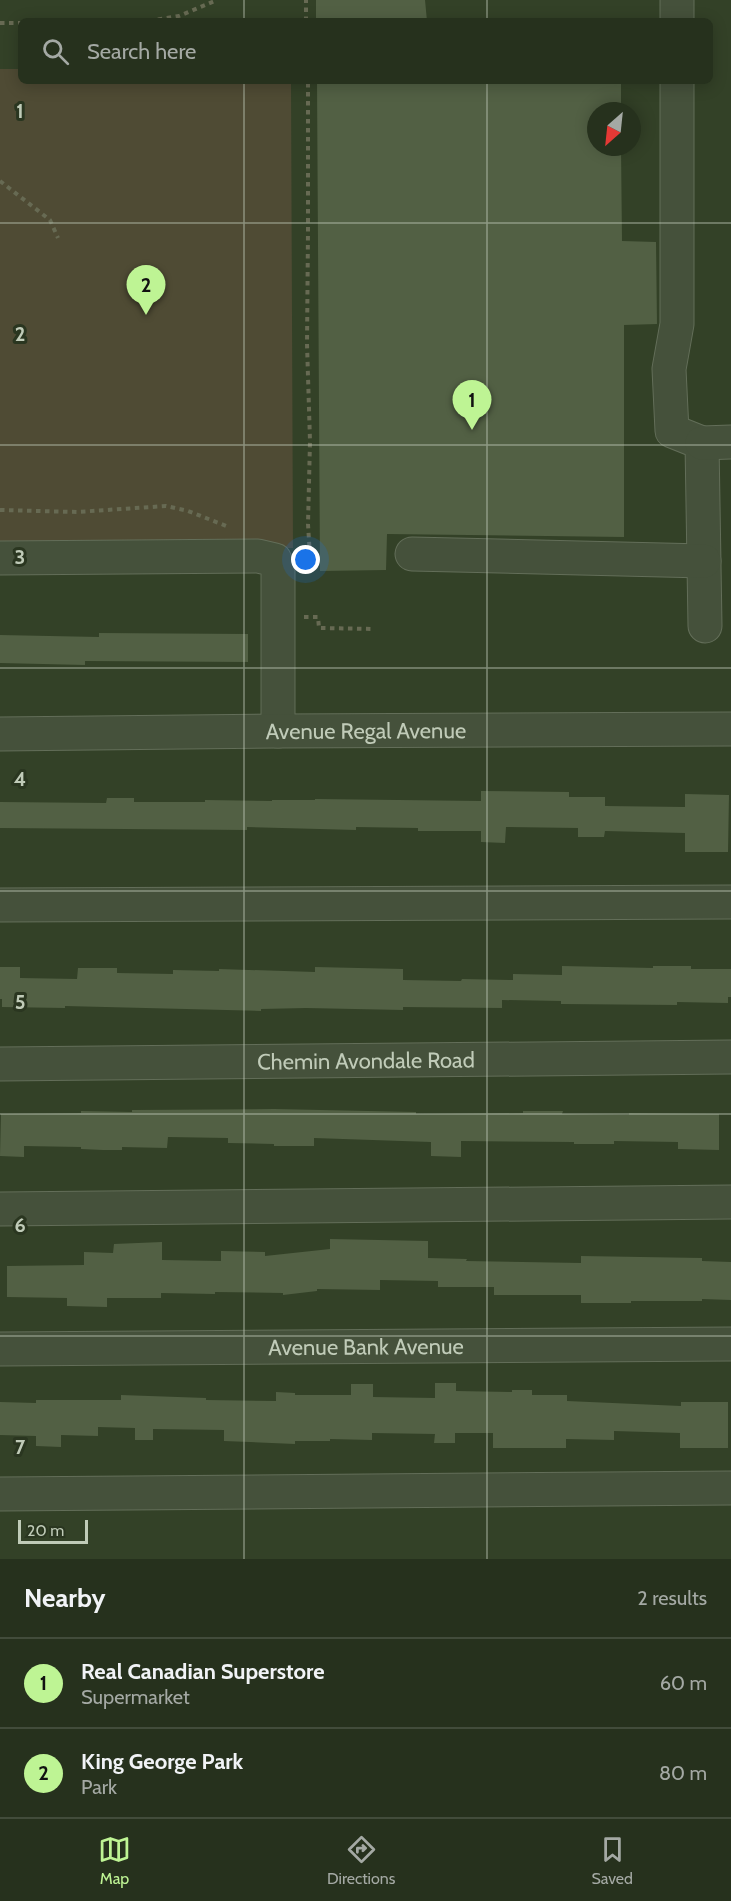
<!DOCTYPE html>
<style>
body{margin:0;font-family:Cabin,sans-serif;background:#2e3926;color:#f1f3f6}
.compass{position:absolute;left:587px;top:102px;width:54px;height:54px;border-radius:50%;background:#26311d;box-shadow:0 3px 15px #0003;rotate:207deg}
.scale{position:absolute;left:18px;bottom:15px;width:70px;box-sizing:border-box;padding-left:6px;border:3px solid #c0cbb8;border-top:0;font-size:16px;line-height:21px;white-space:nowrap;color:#c0cbb8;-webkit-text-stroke:4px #2a3620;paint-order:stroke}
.you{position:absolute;left:306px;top:560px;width:21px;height:21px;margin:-15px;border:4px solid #fff;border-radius:50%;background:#1a73e8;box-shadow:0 0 0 9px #1a73e833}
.badge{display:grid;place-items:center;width:39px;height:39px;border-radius:50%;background:#bef494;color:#111;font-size:20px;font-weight:700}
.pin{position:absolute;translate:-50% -50px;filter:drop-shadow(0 2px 3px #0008)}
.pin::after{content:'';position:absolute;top:32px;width:21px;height:18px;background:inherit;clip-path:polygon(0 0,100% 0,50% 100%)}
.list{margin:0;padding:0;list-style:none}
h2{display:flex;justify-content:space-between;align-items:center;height:78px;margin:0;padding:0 24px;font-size:26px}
h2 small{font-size:20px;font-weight:400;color:#a4a9a4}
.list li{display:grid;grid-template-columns:39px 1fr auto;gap:18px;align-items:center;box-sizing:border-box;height:90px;padding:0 24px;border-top:2px solid #424c3b}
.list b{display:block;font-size:22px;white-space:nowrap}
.list p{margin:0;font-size:20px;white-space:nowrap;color:#a4a9a4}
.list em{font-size:20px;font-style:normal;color:#a4a9a4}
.icon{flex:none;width:33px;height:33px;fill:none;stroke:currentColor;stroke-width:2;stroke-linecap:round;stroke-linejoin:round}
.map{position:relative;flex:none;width:731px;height:1559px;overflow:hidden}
.search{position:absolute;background:#26311d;box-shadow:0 3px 15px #0003;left:18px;right:18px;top:18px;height:66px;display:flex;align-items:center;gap:15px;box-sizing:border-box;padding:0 21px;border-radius:9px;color:#a4a9a4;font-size:22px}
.sheet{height:258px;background:#26311d}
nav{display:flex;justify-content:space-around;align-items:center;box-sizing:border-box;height:84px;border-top:2px solid #424c3b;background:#26311d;font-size:16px;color:#a4a9a4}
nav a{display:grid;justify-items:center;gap:3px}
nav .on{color:#bef494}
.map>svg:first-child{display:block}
.green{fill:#4f4b34}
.building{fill:#526044}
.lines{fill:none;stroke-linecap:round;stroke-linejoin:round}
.minor-casing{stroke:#636e59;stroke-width:35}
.path{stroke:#676a53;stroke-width:4;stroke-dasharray:4.5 4.5;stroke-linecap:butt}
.minor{stroke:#45513b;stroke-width:33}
.grid{fill:none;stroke:#c0cbb8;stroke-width:1.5;stroke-opacity:0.55}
.labels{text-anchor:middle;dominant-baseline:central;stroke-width:6;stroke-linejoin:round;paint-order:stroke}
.street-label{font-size:22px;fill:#c0cbb8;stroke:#2a3620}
.grid-label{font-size:20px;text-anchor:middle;font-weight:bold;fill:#c0cbb8;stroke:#2a3620;stroke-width:6;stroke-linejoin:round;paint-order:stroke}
</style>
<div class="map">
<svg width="731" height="1559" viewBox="0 0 731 1559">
<rect width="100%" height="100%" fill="#334127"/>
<polygon class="green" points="0,69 21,69 21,81 291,81 293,548 0,548"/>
<g class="building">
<polygon points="316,0 425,0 427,21 316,21"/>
<polygon points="317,81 621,81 621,111 596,111 596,147 621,147 622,241 656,242 657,324 624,325 624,537 387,534 386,570 320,571"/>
<polygon points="99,633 248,634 248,662 85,661 85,665 0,663 0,635 99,637"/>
<polygon points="481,791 569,792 569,797 605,797 605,806 685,807 685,794 729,795 728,852 685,852 685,833 605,831 604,837 578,837 578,828 506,827 505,843 481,842 481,831 418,831 418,828 356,827 356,830 247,827 247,830 0,828 0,802 106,803 107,798 134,798 134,802 205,802 205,800 272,801 272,800 315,800 315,799 481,801"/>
<polygon points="562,966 653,968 653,966 691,966 691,969 731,969 731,997 728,997 728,1003 677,1002 677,1005 561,1004 561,1001 502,1000 502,1008 403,1007 403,1010 306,1008 261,1009 261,1011 65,1006 65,1008 2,1007 2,999 0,999 0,967 20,967 20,978 77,979 78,968 117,968 117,973 173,974 173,970 219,971 219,969 315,972 315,967 403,969 403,980 461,981 462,979 513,980 513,974 562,975"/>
<polygon points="274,1109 416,1112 416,1114 523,1113 523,1111 563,1111 562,1114 629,1115 629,1113 719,1114 719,1150 678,1149 678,1142 614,1141 614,1144 574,1144 574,1142 461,1141 461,1157 431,1156 431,1142 314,1138 314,1146 274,1146 274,1144 228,1143 228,1138 168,1137 167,1148 122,1147 122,1150 103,1150 81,1149 81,1147 24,1146 24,1157 0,1156 1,1114 81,1113 81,1111 132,1112 132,1110"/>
<polygon points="330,1239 428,1241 428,1258 467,1259 466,1261 581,1263 581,1256 702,1258 702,1261 731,1262 731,1300 702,1299 702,1301 631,1301 631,1303 581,1303 581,1295 494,1295 494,1287 438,1287 438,1281 380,1280 380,1290 317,1289 317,1291 283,1295 283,1293 215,1292 215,1294 161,1293 161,1298 107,1298 107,1307 67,1306 67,1298 7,1297 7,1266 84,1265 84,1252 113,1253 114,1244 162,1242 162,1260 221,1261 221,1251 265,1252 265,1256 330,1249"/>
<polygon points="435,1383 456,1383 456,1391 512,1392 512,1390 532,1390 532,1395 567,1395 567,1401 681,1406 681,1402 728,1402 728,1448 680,1448 680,1433 614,1431 614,1440 566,1439 566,1448 493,1448 493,1433 455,1433 455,1443 434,1443 435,1434 372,1433 372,1440 330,1439 330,1441 295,1441 295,1444 224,1441 224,1430 153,1429 153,1440 135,1440 135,1428 98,1427 98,1436 61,1435 61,1447 36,1446 36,1436 0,1435 0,1402 36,1403 36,1400 121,1400 121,1395 206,1398 206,1400 276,1401 276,1392 295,1393 295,1395 351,1395 351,1384 373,1384 373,1397 435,1398"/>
</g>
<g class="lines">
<defs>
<g id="minor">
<polyline points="677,0 677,21"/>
<polyline points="677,81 677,324 669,369 672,431 702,443 705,626"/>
<polyline points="702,443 731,442"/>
<polyline points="412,554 704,561"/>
<polyline points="0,558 258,556 275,560 278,569 278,731"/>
<path id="s1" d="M0,734l278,-3 453,-2"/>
<polyline points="0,905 731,902"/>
<path id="s2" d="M0,1064l731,-7"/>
<polyline points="0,1209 731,1202"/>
<path id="s3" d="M0,1349l731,-5"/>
<polyline points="0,1494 731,1488"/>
</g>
</defs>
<use href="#minor" class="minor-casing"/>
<g class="path">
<polyline points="149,21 179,16 217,0"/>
<polyline points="306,21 306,0"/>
<polyline points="0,23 21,23"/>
<polyline points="0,181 50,220 58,238"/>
<polyline points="0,510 77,512 166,506 188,511 229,527"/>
<polyline points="303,559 310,557 308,524 310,441 307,344 308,230 308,81"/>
<polyline points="304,617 318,617 319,628 374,629"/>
</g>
<use href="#minor" class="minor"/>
</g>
<path class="grid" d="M244,0v21M487,0v21M244,81v1478M487,81v1478M0,223h731M0,445h731M0,668h731M0,891h731M0,1114h731M0,1336h731"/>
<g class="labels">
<g class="street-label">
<text stroke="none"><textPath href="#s1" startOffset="366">Avenue Regal Avenue</textPath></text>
<text stroke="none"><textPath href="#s2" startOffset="366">Chemin Avondale Road</textPath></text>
<text stroke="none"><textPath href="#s3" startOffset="366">Avenue Bank Avenue</textPath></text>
</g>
</g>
<g class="grid-label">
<text x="20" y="118">1</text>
<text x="20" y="341">2</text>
<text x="20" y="564">3</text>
<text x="20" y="786">4</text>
<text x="20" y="1009">5</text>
<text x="20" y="1232">6</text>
<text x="20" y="1454">7</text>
</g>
</svg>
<svg class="compass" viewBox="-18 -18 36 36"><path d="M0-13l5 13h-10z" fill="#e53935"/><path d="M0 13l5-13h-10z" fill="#a4a9a4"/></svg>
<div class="scale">20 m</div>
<div class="you"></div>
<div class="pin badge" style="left:472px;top:430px">1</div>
<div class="pin badge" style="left:146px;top:315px">2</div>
<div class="search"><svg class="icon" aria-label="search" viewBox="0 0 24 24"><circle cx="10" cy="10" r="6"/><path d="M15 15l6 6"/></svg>Search here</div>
</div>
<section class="sheet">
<h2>Nearby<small>2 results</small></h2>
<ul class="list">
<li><span class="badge">1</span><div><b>Real Canadian Superstore</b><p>Supermarket</p></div><em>60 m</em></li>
<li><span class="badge">2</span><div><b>King George Park</b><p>Park</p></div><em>80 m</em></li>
</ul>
</section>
<nav>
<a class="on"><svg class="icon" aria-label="map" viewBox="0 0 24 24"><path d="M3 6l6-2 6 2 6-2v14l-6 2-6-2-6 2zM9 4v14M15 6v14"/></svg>Map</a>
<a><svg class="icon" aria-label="directions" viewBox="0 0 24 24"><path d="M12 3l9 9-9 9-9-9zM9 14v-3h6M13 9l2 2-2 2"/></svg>Directions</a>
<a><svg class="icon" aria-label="saved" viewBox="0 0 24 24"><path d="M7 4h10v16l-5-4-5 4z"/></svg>Saved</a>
</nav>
